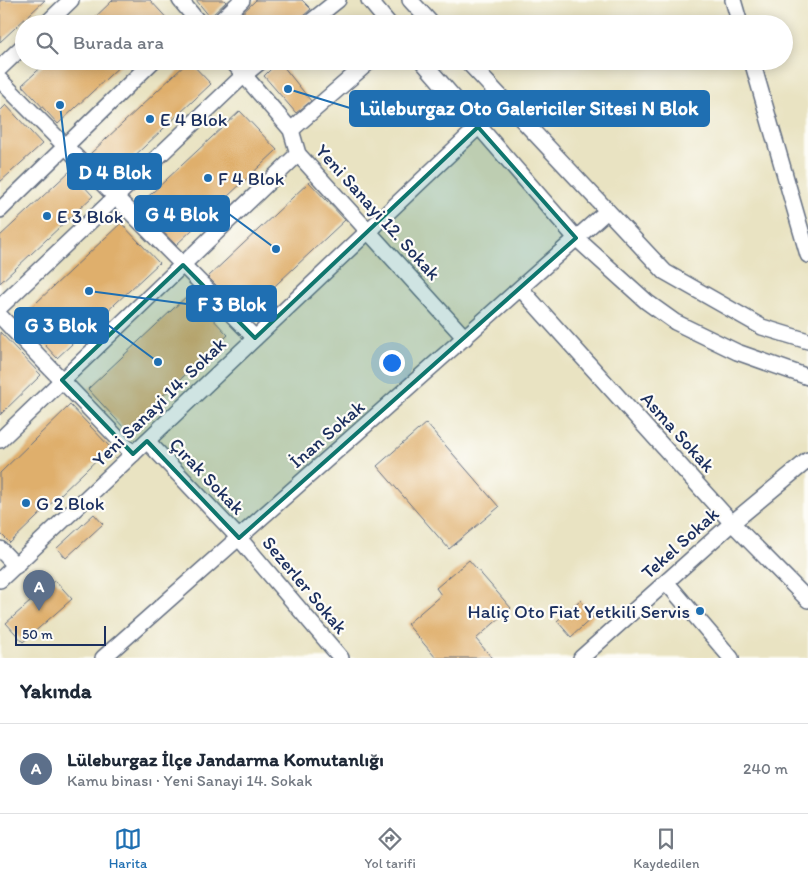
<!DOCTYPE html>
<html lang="tr">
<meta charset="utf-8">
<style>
body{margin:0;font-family:Itim,sans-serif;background:#f6f6f7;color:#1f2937}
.scale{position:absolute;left:15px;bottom:12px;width:91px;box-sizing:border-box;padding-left:5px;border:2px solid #1b2f5e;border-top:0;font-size:14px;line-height:18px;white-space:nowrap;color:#1b2f5e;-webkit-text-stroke:4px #fdfcf7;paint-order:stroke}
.you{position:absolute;left:391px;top:362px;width:18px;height:18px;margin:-12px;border:4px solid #fff;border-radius:50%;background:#1a73e8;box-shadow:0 0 0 8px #1a73e833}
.badge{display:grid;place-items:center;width:32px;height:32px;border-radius:50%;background:#1f6fb2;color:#fff;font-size:16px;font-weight:700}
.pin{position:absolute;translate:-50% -41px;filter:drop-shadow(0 1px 2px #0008)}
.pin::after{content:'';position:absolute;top:26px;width:18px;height:15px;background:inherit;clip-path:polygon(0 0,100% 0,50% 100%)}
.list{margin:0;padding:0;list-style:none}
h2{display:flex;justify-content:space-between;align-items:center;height:65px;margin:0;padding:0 20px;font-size:21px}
h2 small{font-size:16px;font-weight:400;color:#747a83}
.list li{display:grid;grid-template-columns:32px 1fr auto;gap:15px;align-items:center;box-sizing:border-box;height:90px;padding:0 20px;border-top:1px solid #e0e1e3}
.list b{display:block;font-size:19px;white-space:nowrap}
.list p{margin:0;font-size:16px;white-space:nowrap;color:#747a83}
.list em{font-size:16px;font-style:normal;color:#747a83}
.icon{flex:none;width:28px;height:28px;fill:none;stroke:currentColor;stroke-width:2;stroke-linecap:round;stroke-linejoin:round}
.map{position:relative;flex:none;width:808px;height:658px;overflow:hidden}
.search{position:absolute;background:#fff;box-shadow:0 2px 12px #0003;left:15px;right:15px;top:15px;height:55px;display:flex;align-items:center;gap:12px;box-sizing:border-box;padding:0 18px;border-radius:28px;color:#747a83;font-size:19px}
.sheet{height:155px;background:#fff}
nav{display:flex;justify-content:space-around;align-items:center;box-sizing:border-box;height:70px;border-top:1px solid #e0e1e3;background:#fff;font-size:14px;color:#747a83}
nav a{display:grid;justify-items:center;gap:2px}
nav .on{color:#1f6fb2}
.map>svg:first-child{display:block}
.building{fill:#dfaf6c}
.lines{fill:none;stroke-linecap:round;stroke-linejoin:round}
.minor-casing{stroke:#636e81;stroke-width:18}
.minor{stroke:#fff;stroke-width:15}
.marked{fill:#0f766e;fill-opacity:0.2;stroke:#0f766e;stroke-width:4;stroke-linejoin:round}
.poi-dot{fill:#1f6fb2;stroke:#fdfcf7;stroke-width:2}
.labels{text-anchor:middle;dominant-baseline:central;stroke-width:4.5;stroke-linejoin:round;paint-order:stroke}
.poi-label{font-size:19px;fill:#1b2f5e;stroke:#fdfcf7;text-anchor:start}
.street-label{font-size:19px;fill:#1b2f5e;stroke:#fdfcf7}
.leader{fill:none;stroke:#1f6fb2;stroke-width:2}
.callout-dot{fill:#1f6fb2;stroke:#fdfcf7;stroke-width:2}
.callout{fill:#1f6fb2;stroke:#1f6fb2;stroke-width:2}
.callout-label{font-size:20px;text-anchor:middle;font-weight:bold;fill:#fff}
</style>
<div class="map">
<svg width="808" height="658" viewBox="0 0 808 658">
<rect width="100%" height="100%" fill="#fdfcf7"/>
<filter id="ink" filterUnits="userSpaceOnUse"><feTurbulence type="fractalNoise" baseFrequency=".02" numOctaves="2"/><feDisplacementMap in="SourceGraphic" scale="10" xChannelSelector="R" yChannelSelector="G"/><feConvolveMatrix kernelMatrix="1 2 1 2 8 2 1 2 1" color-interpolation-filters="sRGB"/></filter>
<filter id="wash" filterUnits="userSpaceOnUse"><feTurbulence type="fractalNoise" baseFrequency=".0096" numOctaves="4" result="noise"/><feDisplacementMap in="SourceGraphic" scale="20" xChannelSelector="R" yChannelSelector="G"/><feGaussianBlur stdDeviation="1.12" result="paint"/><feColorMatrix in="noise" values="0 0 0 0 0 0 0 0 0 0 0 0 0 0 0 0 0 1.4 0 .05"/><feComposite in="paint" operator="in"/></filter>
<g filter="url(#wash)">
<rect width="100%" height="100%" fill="#e9e3c2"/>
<g id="blocks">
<g class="building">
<polygon points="0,0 45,0 0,42"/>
<polygon points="113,0 150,0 172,24 88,24"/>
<polygon points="196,0 224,0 226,2 210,17"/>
<polygon points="256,0 302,0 311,9 302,17 299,24 231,24"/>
<polygon points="48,61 125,61 58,124 22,85"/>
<polygon points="189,61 211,84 112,177 90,154"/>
<polygon points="279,61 311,101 296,113 264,76"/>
<polygon points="6,105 42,144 0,182 0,111"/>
<polygon points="240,111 277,150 176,245 138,206"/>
<polygon points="70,171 93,196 0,283 0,236"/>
<polygon points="309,182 345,220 245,314 208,277"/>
<polygon points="121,223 159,263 57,358 20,318"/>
<polygon points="189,294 228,335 126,430 88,389"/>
<polygon points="0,332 41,375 0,415"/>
<polygon points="70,405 110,447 10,543 0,533 0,473"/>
<polygon points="426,423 499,507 449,549 377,466"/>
<polygon points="94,514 103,524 66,558 57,548"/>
<polygon points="469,560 511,608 476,639 492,658 436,658 407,624 441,595 436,588"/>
<polygon points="55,580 72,599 23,642 6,623"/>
<polygon points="580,600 594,616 571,637 557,621"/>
</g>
</g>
</g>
<g filter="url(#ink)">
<use href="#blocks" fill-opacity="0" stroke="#636e81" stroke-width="1"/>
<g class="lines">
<defs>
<g id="minor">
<polyline points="180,0 200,24"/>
<polyline points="369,0 389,24"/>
<polyline points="410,0 432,24"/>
<polyline points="733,0 740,24"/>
<polyline points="46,24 71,0"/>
<polyline points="217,24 242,0"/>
<polyline points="308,24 338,0"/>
<polyline points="232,61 291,130 298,154 465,338"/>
<polyline points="422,61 576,238 647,302 675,322 737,352 808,377"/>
<polyline points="467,61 665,272 762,327 808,341"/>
<polyline points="752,61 808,255"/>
<polyline points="0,68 24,45"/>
<polyline points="0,80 255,338"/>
<polyline points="291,130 370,61"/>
<polyline points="0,210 153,61"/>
<polyline points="521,289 732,523 808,600"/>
<polyline points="0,307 244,75 261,61"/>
<polyline points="0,316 133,454"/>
<polyline points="0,440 298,154"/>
<polyline points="147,441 239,538 341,658"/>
<polyline points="0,549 16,566"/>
<polyline points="0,580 478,127"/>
<polyline points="667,583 731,658"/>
<polyline points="103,658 607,211"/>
<polyline points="581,658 732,523 808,460"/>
</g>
</defs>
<use href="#minor" class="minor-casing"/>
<use href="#minor" class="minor"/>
</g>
</g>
<path class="marked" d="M478,127l98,111 -337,300 -92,-97 -14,13 -71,-74 121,-115 72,73z"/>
<g class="poi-dot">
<circle cx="150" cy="119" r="5"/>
<circle cx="208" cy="178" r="5"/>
<circle cx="47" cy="216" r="5"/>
<circle cx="26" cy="503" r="5"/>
<circle cx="700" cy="611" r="5"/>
</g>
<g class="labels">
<g class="poi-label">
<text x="160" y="119">E 4 Blok</text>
<text x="218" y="178">F 4 Blok</text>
<text x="57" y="216">E 3 Blok</text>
<text x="36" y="503">G 2 Blok</text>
<text x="690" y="611" text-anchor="end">Haliç Oto Fiat Yetkili Servis</text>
</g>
<g class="street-label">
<text transform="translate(378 212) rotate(48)">Yeni Sanayi 12. Sokak</text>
<text transform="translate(159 402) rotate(-44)">Yeni Sanayi 14. Sokak</text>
<text transform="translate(678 432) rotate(48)">Asma Sokak</text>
<text transform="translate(327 434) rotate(-41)">İnan Sokak</text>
<text transform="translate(207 476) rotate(46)">Çırak Sokak</text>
<text transform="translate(680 543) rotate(-42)">Tekel Sokak</text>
<text transform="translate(305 585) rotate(50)">Sezerler Sokak</text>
</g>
</g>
<path class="leader" d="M288 89L350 108M60 105L68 172M276 249L229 214M89 291L187 304M158 362L108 325"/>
<g class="callout-dot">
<circle cx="288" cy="89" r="5"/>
<circle cx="60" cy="105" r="5"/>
<circle cx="276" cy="249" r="5"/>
<circle cx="89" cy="291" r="5"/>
<circle cx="158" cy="362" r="5"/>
</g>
<g class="callout">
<rect x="350" y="91" width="359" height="35" rx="5"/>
<rect x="68" y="154" width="93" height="35" rx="5"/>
<rect x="135" y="196" width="94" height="35" rx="5"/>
<rect x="187" y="286" width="89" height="35" rx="5"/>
<rect x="15" y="308" width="93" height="35" rx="5"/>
</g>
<g class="callout-label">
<text x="529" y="115">Lüleburgaz Oto Galericiler Sitesi N Blok</text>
<text x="115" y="179">D 4 Blok</text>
<text x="182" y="221">G 4 Blok</text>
<text x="232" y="311">F 3 Blok</text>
<text x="61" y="332">G 3 Blok</text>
</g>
</svg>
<div class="scale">50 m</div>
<div class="you"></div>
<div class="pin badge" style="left:39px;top:611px;background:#5c6f8a">A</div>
<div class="search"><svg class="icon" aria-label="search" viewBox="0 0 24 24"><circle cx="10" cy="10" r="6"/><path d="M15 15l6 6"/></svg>Burada ara</div>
</div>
<section class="sheet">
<h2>Yakında<small></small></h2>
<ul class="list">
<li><span class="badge" style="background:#5c6f8a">A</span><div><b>Lüleburgaz İlçe Jandarma Komutanlığı</b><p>Kamu binası · Yeni Sanayi 14. Sokak</p></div><em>240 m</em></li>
</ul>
</section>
<nav>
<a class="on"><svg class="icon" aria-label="map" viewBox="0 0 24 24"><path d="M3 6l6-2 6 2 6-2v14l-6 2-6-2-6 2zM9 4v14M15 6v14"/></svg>Harita</a>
<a><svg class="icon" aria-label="directions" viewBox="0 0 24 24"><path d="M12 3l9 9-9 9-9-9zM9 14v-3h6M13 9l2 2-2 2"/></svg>Yol tarifi</a>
<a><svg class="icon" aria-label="saved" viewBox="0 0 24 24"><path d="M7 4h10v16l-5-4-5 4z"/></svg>Kaydedilen</a>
</nav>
